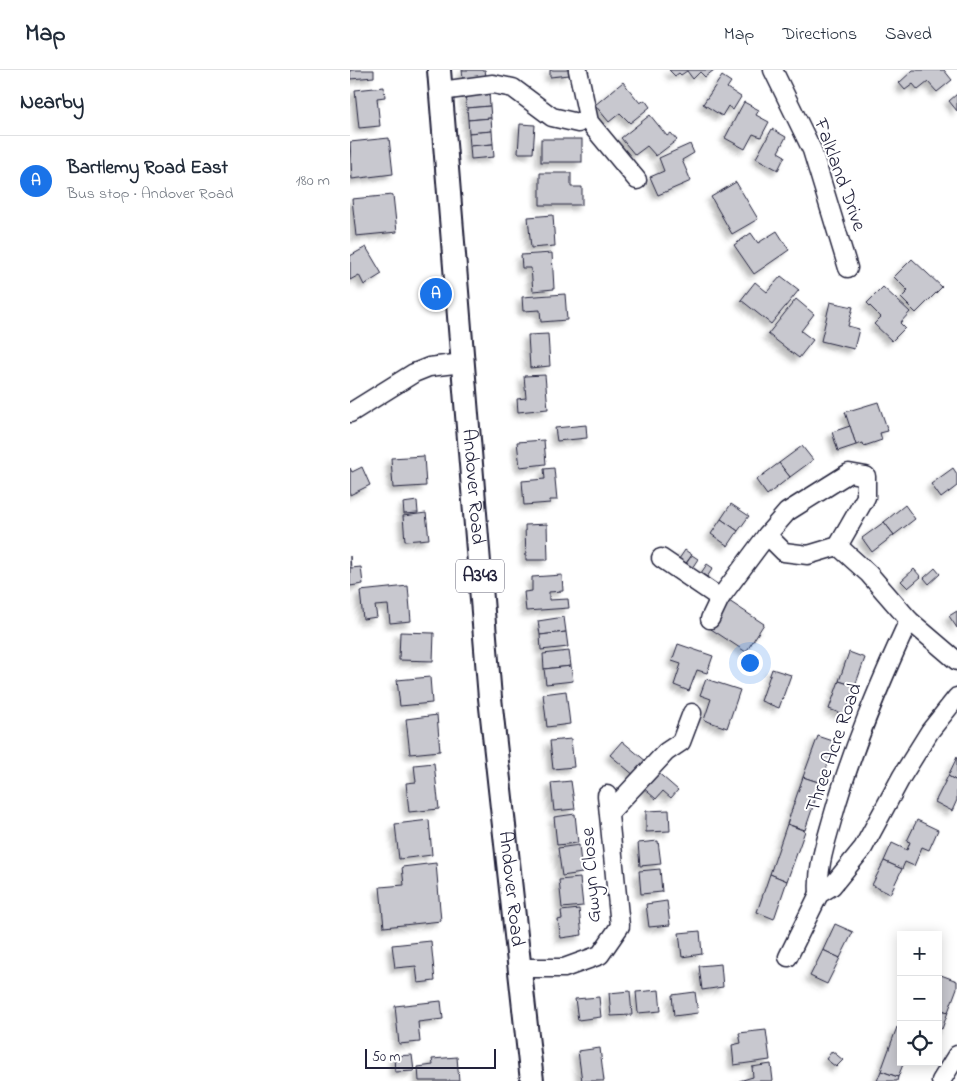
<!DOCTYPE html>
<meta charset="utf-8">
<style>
body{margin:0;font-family:"Indie Flower",sans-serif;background:#f2f2f3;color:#1f2937}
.controls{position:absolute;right:15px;bottom:15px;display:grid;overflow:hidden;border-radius:0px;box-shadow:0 2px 12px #0003}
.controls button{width:45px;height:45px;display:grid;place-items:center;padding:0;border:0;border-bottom:1px solid #e0e1e3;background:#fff;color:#1f2937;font:25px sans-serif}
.scale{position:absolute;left:15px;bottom:12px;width:131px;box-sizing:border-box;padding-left:5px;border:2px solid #22223b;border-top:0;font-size:14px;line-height:18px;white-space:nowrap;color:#22223b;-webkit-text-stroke:4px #fff;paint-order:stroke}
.you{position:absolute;left:399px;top:592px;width:18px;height:18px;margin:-12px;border:4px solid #fff;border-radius:50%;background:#1a73e8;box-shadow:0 0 0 8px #1a73e833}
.badge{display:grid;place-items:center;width:32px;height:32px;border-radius:50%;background:#1a73e8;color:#fff;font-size:16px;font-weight:700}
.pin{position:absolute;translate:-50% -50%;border:2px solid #fff;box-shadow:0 1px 5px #0006}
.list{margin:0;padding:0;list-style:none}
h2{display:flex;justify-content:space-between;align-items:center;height:65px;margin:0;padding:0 20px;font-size:21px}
h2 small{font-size:16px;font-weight:400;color:#747a83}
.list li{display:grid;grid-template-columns:32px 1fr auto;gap:15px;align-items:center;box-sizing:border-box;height:90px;padding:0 20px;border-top:1px solid #e0e1e3}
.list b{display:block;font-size:19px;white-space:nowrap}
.list p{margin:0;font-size:16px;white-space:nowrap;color:#747a83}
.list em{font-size:16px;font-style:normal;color:#747a83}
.icon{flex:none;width:28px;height:28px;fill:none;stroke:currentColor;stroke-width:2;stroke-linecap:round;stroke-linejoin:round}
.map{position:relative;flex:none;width:607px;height:1011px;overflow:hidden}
header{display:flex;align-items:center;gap:30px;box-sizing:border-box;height:70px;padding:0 25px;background:#fff;border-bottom:1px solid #e0e1e3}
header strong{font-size:24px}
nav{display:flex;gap:28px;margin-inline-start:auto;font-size:18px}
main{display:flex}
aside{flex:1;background:#fff}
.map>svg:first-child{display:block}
.building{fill:#c8c8cf;stroke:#22223b;filter:url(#shadow)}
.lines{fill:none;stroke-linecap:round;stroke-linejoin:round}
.minor-casing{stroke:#22223b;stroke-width:21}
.major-casing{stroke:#22223b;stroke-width:26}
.minor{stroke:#fff;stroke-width:18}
.major{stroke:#fff;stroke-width:22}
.labels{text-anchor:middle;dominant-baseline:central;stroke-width:4;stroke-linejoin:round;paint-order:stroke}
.shield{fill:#fff;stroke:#646476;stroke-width:1}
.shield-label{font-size:19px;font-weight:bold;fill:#22223b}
.street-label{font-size:20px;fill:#22223b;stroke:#fff}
</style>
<header>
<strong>Map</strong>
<nav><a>Map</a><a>Directions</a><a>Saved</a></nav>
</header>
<main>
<aside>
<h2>Nearby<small></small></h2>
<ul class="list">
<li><span class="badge">A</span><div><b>Bartlemy Road East</b><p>Bus stop · Andover Road</p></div><em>180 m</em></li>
</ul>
</aside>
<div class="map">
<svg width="607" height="1011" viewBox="0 0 607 1011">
<defs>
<filter id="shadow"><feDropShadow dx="-4.5" dy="4.5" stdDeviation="2.5" flood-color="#0004"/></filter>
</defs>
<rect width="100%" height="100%" fill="#fff"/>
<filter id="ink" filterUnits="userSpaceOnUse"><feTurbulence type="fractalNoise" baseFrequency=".02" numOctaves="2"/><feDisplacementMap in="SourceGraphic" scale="10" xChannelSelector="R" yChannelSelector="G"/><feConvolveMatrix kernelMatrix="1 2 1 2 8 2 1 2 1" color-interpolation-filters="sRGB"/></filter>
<g filter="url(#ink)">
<g class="building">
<polygon points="0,0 24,0 24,7 0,9"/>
<polygon points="112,0 135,0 136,6 113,9"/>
<polygon points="200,0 219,0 220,5 200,7"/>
<polygon points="319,0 364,0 355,7 350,2 343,9 337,1 331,5 329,3 325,6"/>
<polygon points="563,0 594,0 602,10 587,22 578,12 568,20 563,14 555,20 549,13"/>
<polygon points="372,6 381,12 377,18 391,27 383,40 378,36 372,46 353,34"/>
<polygon points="273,12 290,33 295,30 300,37 280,53 270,43 259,52 245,35"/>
<polygon points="34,17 35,27 27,28 30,56 9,58 5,20"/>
<polygon points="139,23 140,36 117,38 115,25"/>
<polygon points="607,24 607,41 599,31"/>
<polygon points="394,32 409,40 406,45 419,52 411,67 403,64 395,79 375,68"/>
<polygon points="140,36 141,48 118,50 117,38"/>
<polygon points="300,45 317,66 321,63 327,70 306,86 297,76 285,85 271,68"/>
<polygon points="141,48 142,61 119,63 118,50"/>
<polygon points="170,54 185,55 183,83 168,83"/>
<polygon points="422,59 436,67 428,82 435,86 428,100 406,88"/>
<polygon points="142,61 143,74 120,76 119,63"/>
<polygon points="39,68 43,104 2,109 0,72"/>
<rect x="191" y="69" width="41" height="23"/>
<polygon points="143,74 144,87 121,89 120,76"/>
<polygon points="340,74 344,83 332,90 341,111 308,125 300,107 314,101 309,88"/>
<polygon points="190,103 221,103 221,117 232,117 232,135 190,135"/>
<polygon points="386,112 408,149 382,164 361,127"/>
<polygon points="43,125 47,162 6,166 2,129"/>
<polygon points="203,145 205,176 181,178 178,147"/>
<polygon points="427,161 439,180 404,204 384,175 401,163 408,173"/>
<polygon points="16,177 32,204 14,215 9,205 0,210 0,186"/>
<polygon points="202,183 204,219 183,221 181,198 172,198 171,185"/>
<polygon points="562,189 592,217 566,243 551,228 558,221 544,207"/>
<polygon points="431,206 449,220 421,254 391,230 405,212 417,222"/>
<polygon points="533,217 560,242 550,253 555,258 542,271 524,254 531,247 517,233"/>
<polygon points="215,224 217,250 191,252 190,240 173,241 172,227"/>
<polygon points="446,229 464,244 451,261 463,270 449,288 418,264"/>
<polygon points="480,232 503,237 498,256 509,259 504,279 471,271"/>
<polygon points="198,264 200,296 180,298 178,265"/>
<polygon points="195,305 198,339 168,342 167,329 176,328 174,306"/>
<polygon points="528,332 538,361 530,363 532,370 514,376 513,373 506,375 495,342"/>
<polygon points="236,355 237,368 207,371 205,358"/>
<polygon points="500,356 506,375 488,381 482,362"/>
<polygon points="194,370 196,394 170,397 167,372"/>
<polygon points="452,376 463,390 440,407 429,393"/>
<polygon points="74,386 76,416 43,418 41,388"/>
<polygon points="429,393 440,407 417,425 406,410"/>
<polygon points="12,397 20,415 0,425 0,398 2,402"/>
<polygon points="204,398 207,430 200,430 200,433 174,435 172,411 195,409 194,399"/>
<polygon points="603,398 607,404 607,416 591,428 581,414"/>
<polygon points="67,431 68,443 54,444 53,433"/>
<polygon points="381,434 399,446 388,461 371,449"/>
<polygon points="555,435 565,449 544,465 534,452"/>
<polygon points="76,443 79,469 55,471 53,446"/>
<polygon points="371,449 388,461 378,476 361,464"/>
<polygon points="534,452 544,465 522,482 512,468"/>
<polygon points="197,454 198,490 176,490 175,455"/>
<polygon points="335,480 342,485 336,493 329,489"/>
<polygon points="342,485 348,489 342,498 336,494"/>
<polygon points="0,486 1,498 11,497 13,514 0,516"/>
<polygon points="357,494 363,498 357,507 351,503"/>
<polygon points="585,498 590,504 579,514 574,508"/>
<polygon points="564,499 571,507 558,518 551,511"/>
<polygon points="212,505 213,521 199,522 199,530 218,529 219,538 176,541 174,522 182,521 182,507"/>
<polygon points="58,516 61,551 40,553 38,535 25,536 27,547 13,549 10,521"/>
<polygon points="379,531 414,554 396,582 361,559"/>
<polygon points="607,541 607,558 599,546"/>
<polygon points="214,547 216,562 190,565 188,551"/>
<polygon points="50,562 84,563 83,591 49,590"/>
<polygon points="216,562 218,577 191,580 190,565"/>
<polygon points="328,574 363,586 357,603 347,600 339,621 324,615 331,594 322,591"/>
<polygon points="219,581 221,596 194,599 193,584"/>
<polygon points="499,582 515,588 505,616 489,611"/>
<polygon points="221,596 223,611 196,614 194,599"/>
<polygon points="422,599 441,605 429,638 411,631"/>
<polygon points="80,607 82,633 50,636 47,610"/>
<polygon points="356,609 390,620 377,658 354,650 361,629 350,625"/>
<polygon points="489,611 505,616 495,645 479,639"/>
<polygon points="216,621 220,654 197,657 193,624"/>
<polygon points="87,645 90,681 60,684 56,649"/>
<polygon points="468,666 486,672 471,713 453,707"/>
<polygon points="221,669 224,697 203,699 200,671"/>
<polygon points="272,671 297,692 285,706 260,685"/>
<polygon points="607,687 607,711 598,706"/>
<polygon points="84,693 89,739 59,742 56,713 66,712 64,695"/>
<polygon points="305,700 328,720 321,728 313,721 306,729 291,716"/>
<polygon points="598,706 607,711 607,730 602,741 585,732"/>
<polygon points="453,707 471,713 455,760 437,754"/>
<polygon points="221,711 225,739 204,741 201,713"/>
<polygon points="319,740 320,761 296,762 296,741"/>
<polygon points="225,744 228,773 207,775 204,747"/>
<polygon points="79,750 82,785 49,789 45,754"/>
<polygon points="567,750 588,760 579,780 572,777 564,796 555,792 552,799 534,791 542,773 557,780 560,772 557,771"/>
<polygon points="437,754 455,761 437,811 420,804"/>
<polygon points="308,771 311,794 290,796 288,773"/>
<polygon points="229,775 232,803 212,806 208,778"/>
<polygon points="534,791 552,799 540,824 522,815"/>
<polygon points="86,793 91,851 34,857 30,817 54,815 52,797"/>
<polygon points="310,799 312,822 291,824 289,801"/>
<polygon points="420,804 437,811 424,849 407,842"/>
<polygon points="230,808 233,836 212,838 209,810"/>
<polygon points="317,831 320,855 299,857 296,834"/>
<polygon points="229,839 232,865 211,868 208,850 212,849 211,841"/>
<polygon points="485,854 503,862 490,888 473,880"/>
<polygon points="350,861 352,884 332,887 329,863"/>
<polygon points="81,871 85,911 68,913 66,896 45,898 42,875"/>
<polygon points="473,880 490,888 477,914 460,906"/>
<polygon points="371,894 373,917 352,920 349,896"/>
<polygon points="591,905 607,911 607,918 598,942 588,939 588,913"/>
<polygon points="309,920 311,941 288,943 286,922"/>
<polygon points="280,921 282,945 261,946 259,923"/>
<polygon points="345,922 348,943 324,946 322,925"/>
<polygon points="249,927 251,947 228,950 225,929"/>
<polygon points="91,931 93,949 68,952 70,972 49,974 45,936"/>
<polygon points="588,939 598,942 592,959 588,957"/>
<polygon points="547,957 551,959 551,992 554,992 548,1007 531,1001"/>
<polygon points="416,960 420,990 384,995 382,975 391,973 389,963"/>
<polygon points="250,978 254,1011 232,1011 228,981"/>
<polygon points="482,981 493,990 486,997 476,989"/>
<polygon points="62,985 64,1001 45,1002 44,986"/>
<polygon points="107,987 109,1011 69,1011 68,997 83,995 82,989"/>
<polygon points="421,994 423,1011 389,1011 403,1007 402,997"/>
<polygon points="531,1001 548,1007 547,1011 527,1011"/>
</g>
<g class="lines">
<defs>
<g id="minor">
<polyline points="228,0 239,52 287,110"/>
<polyline points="423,0 462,80 498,198"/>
<polyline points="91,21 143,14 163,18 202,47 228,53"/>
<polyline points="0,343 64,303 79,297 113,293"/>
<polygon points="499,403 516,406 516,427 488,476 458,485 434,482 417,465 437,442"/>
<polyline points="488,476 519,504 559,550 607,591"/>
<polyline points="311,488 370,528 360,549"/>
<polyline points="370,528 417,465"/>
<polyline points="259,743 316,682 331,672 342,643"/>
<path d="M469,824c-2,-26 6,-49 13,-74 19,-69 47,-135 77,-200"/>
<polyline points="438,887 469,824 482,816 513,778 552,706 580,661 607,627"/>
<polyline points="171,898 214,898 250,885 270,856 257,725"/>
<polyline points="591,1011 607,985"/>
</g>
<g id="major">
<path id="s1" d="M89,0l51,628 42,383"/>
</g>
</defs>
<use href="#minor" class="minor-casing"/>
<use href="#major" class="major-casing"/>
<use href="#minor" class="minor"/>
<use href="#major" class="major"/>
</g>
</g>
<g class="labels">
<rect class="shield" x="106" y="489.5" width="48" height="33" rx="4"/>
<g class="shield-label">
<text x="130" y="506">A343</text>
</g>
<g class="street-label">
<text transform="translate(489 105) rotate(70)">Falkland Drive</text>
<text stroke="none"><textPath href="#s1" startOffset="418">Andover Road</textPath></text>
<text transform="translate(485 678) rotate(-71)">Three Acre Road</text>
<text transform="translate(242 805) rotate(-94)">Gwyn Close</text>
<text stroke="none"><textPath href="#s1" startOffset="822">Andover Road</textPath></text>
</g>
</g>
</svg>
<div class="controls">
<button>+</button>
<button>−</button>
<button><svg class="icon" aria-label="locate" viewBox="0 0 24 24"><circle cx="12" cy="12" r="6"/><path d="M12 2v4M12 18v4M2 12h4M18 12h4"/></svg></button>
</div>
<div class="scale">50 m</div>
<div class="you"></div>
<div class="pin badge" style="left:86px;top:224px">A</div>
</div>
</main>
